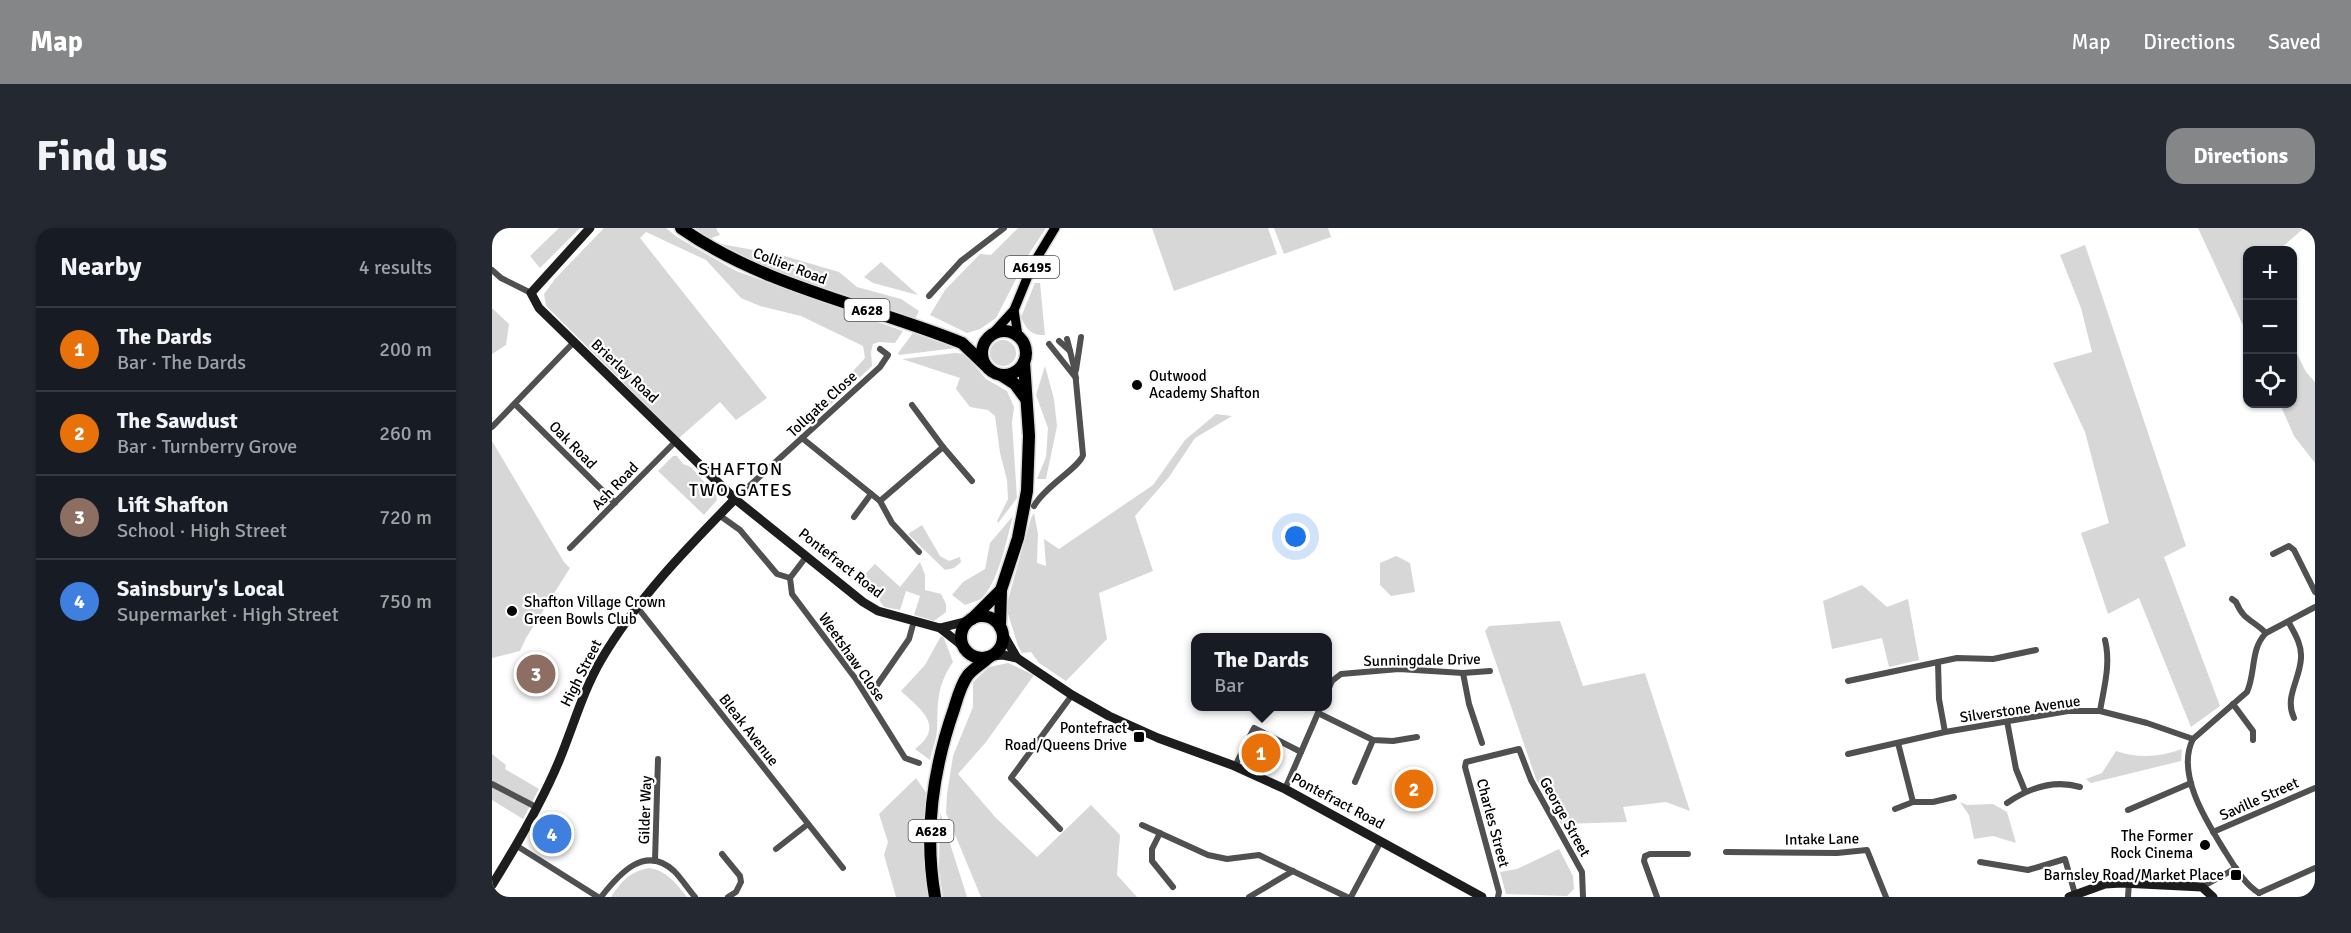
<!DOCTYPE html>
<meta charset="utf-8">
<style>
body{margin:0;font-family:Signika,sans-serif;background:#242831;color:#f1f3f6}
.controls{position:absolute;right:18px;top:18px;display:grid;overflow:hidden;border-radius:12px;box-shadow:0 2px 4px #0004}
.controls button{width:54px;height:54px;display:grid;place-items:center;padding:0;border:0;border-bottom:2px solid #363941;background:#171b24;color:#f1f3f6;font:30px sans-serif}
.you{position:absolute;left:804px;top:309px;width:21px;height:21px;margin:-15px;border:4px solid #fff;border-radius:50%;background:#1a73e8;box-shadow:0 0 0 9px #1a73e833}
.badge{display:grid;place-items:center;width:39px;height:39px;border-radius:50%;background:#858687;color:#fff;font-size:20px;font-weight:700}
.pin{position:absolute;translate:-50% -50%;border:3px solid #fff;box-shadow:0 2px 6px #0006}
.popup{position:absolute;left:699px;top:405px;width:141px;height:78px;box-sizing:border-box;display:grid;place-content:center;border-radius:12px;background:#171b24;filter:drop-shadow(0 2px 4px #0005);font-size:20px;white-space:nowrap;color:#9ea1a6}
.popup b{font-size:22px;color:#f1f3f6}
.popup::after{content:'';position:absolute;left:50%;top:100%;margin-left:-12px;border:12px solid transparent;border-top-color:#171b24}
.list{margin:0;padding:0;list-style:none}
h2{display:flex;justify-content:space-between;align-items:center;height:78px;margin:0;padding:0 24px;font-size:26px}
h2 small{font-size:20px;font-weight:400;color:#9ea1a6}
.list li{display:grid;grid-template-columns:39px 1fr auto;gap:18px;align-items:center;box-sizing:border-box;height:84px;padding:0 24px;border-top:2px solid #363941}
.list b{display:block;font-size:22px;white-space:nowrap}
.list p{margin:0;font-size:20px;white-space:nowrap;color:#9ea1a6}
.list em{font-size:20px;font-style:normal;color:#9ea1a6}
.icon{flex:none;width:33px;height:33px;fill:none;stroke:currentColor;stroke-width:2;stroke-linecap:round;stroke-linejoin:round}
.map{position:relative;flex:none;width:1823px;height:669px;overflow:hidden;border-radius:18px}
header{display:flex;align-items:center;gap:36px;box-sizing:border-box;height:84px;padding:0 30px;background:#858687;color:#fff}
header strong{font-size:28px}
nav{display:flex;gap:33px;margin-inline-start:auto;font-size:21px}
.intro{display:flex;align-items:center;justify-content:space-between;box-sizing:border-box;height:144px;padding:0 36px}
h1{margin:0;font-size:42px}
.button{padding:15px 27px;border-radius:18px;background:#858687;color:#fff;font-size:21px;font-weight:700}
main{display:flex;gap:36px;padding:0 36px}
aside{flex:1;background:#171b24;border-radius:18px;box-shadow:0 2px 4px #0004}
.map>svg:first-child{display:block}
.green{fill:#d7d7d7}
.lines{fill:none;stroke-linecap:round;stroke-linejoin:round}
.primary-casing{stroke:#dbdbdb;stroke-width:12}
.highway-casing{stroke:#dbdbdb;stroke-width:15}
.street{stroke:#505050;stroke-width:6}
.secondary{stroke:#1d1d1d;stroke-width:9}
.primary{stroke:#000;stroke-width:9}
.highway{stroke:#000;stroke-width:12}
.poi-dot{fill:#000;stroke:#fff;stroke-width:2}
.labels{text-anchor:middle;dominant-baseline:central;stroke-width:4.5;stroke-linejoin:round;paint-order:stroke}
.shield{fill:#fff;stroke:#4c4c4c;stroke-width:1.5}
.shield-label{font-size:14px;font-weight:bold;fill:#000}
.street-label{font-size:15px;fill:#000;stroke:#fff}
.poi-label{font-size:15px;fill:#000;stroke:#fff;text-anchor:end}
.quarter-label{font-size:18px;letter-spacing:1.5px;fill:#000;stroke:#fff}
</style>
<header>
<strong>Map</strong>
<nav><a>Map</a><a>Directions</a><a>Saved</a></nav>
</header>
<div class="intro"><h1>Find us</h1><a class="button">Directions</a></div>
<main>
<aside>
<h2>Nearby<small>4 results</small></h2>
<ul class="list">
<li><span class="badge" style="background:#e8710a">1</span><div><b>The Dards</b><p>Bar · The Dards</p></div><em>200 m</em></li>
<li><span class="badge" style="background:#e8710a">2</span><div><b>The Sawdust</b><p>Bar · Turnberry Grove</p></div><em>260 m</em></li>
<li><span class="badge" style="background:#8d6e63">3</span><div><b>Lift Shafton</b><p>School · High Street</p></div><em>720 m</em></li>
<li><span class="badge" style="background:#3f7fe0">4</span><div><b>Sainsbury's Local</b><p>Supermarket · High Street</p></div><em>750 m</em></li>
</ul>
</aside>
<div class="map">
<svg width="1823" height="669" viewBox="0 0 1823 669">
<rect width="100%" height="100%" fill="#fff"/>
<g class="green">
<polygon points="67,0 88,0 48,40 38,28"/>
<polygon points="112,0 174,0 185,9 244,43 411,103 403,115 387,114 381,116 379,124 380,138 317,197 315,193 373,130 371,118 309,88 268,78 249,70 214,32 154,4 148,10 275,170 244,192 228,174 187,210 54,78 52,66 63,51"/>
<polygon points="203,0 224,0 228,7 217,11"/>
<polygon points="526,0 554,0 537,26 504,90 488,101 475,105 438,87 453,62 488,26 499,27"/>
<polygon points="660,0 776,0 785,26 682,63"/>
<polygon points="782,0 836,0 839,9 792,26"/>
<polygon points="1706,0 1812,0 1787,22 1756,22 1755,106"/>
<polygon points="229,16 289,27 347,44 365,59 409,71 427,83 423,91 282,44"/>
<polygon points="1593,17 1694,318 1672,329 1728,478 1699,499 1647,370 1616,386 1589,305 1617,295 1593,204 1561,135 1600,124 1589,80 1568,27"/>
<polygon points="389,34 426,67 381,55 372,49"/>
<path d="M543,55h5l5,52c-14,1 -19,-6 -24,-18z"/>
<polygon points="0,80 17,96 14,117 0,126"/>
<polygon points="421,105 464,120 407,127 406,125"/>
<circle cx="511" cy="125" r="13"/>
<polygon points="1801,118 1814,144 1823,154 1823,235 1802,208 1788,176 1800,176"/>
<polygon points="463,125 473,126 494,151 515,163 522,179 520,195 525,270 506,295 505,293 516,271 515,252 508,225 503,188 496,182 478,179 464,161 468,150 410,131"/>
<polygon points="553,138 562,171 565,198 554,251 545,251 554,229 556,200 544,167"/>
<polygon points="724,186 740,188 703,210 677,249 643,288 661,343 607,365 615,411 574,453 547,435 539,424 530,425 526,418 514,379 539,290 542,285 546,306 545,335 554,338 552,311 567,321 661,257 693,212"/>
<polygon points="0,213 72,334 78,340 34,410 28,423 0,430"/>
<polygon points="181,228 185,228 191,236 199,239 224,267 225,272 212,287 166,243"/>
<path d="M521,288c-6,21 -15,71 -34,84 -4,2 -10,3 -14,5l-13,-10 11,-13 22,-13 5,-26z"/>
<polygon points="430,297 448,328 457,333 468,329 469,334 462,340 453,342 416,306"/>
<polygon points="904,328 918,335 923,364 899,368 888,357 888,335"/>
<polygon points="428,334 433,347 433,362 449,366 454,376 454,384 442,393 422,387 428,368 414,363 408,382 392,379 371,348 383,336 408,359"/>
<polygon points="1370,357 1395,379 1416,371 1427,432 1397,439 1390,410 1340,421 1331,373"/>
<polygon points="1068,393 1091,458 1153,445 1198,583 1174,574 1131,579 1135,594 1069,596 1044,551 993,403 997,398"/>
<path d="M449,408l3,2 9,24c-17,25 -15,41 -16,69 -1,10 -5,19 -7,29l-15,-11c31,-23 5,-40 -14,-58l24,-26z"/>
<polygon points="516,435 542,447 494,514 466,546 504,590 545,629 599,577 628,607 625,647 645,669 489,669 454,585 455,566 461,528 481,479 481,454 497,439"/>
<path d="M1690,521l-1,12 -90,22 -5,-4 16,-6 14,-22c23,8 44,6 66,-2z"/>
<polygon points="0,526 14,537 13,541 47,561 31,591 0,572"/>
<polygon points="424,550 435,566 434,640 438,669 404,669 392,627 396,614 387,586"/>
<polygon points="1468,574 1475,577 1501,576 1515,584 1524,615 1501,608 1482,611 1477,587"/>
<polygon points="448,584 475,669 451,669 447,642"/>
<polygon points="1067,621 1081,648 1082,661 1075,668 1014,666 1008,644 1025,641"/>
<path d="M157,640c18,3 27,15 38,29h-76c11,-16 18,-25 38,-29z"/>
</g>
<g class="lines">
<defs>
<g id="primary">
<polyline points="522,82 526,108"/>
<polyline points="500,106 522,82 540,38 563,0"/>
</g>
<g id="highway">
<path d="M189,0c84,59 187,77 281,115l23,22"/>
<circle cx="512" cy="125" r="22"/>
<polyline points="509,147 523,156 534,171"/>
<circle cx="490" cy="409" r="21"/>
<polyline points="480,391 509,362"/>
<polyline points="508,399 509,362 526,310 535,263 537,208 532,134"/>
<path d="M443,669c-11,-63 -2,-128 19,-188 3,-10 7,-25 14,-34 6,-7 15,-12 21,-18"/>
</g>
</defs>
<use href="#primary" class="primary-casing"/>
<use href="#highway" class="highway-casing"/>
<g class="street">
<polyline points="0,42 9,50 39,65"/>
<polyline points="437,68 469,33 512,0"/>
<polyline points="567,113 578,123"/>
<polyline points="557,116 584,150"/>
<polyline points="584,142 589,109"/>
<polyline points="23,176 123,275"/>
<polyline points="420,177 451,219 480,253"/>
<polyline points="0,199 81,115"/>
<polyline points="310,210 388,273 400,295 427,324"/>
<polyline points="243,271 388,139 396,127 388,121"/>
<polyline points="388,273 451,219"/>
<path d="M542,278c10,-19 46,-39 49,-51l-8,-84 -8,-32"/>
<polyline points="227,287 248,302 285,346 298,350"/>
<polyline points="362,289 379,266"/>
<polyline points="78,320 184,213"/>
<polyline points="1781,326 1797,318 1802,322 1823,364"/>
<polyline points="314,329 298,350 300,366 363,450 413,530 427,535"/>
<path d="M1740,371l4,3c8,19 16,17 30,31"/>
<polyline points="145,379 351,640"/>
<path d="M1797,395c6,11 13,22 12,35 -1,22 -17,39 -7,60"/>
<polyline points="971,445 977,476 990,515"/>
<polyline points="1356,453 1446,434"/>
<polyline points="383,460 417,411 422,393"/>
<polyline points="835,464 840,453 849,446 907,441 971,445 998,443"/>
<polyline points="1741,476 1761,503 1761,512"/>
<path d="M1608,483c4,-24 11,-47 5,-71"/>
<polyline points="826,485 881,512 901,513 925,509"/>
<polyline points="1515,493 1524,541 1533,563"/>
<polyline points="1453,504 1447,471 1446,434 1465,430 1501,431 1544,422"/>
<polyline points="1406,515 1421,574 1441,574 1462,569"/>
<polyline points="1356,526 1453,504 1576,483 1608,483 1655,495 1701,511"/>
<polyline points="743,538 762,500 809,524"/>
<polyline points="863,554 881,512"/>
<polyline points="0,556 44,579"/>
<polyline points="793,561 829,478"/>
<path d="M1515,575c22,-15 46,-24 73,-16"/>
<polyline points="1403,581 1421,574"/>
<polyline points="1636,582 1699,555"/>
<polyline points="650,597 716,627 735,631 767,627 855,669"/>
<polyline points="568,601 519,550 580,467"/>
<polyline points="1721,604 1823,560"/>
<polyline points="668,605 660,621 660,633 681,659"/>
<polyline points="25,618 106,669"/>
<polyline points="284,621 316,596"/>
<polyline points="1234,624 1345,625 1375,622 1394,669"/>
<polyline points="230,626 248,648 249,654 244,664 236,669"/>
<polyline points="163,633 166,531"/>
<polyline points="1488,634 1536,642 1573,631 1583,666"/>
<polyline points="1710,659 1744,640"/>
<path d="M1767,665c-15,-9 -24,-26 -33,-40 -18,-29 -51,-79 -33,-114l54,-47c9,-20 3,-43 19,-59l49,-26"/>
<polyline points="1767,665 1823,640"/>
<path d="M109,669c18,-23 44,-53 73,-26 8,8 14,18 21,26"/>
<polyline points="757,669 801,643"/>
<polyline points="859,669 889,613"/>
<polyline points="1006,669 1007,664 973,539 974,534 1027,521 1039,552 1090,644 1091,669"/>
<polyline points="1165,669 1152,633 1153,628 1158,626 1196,626"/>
<polyline points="1636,669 1637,655"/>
</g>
<g class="secondary">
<polyline points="98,0 39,65 47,80 243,271 371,374 386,383 448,400 472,419"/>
<polyline points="448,400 476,393"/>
<polyline points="510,404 525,430"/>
<polyline points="500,428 511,427 525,430 580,467 617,488 666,510 740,537 793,561 990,669"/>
<path d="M0,657c25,-40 49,-81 67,-124 14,-34 24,-70 42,-101 36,-61 85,-111 134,-161"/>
<polyline points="1577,669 1613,656 1630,655 1710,659 1721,669"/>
</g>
<use href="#primary" class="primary"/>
<use href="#highway" class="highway"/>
</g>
<g class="poi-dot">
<circle cx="645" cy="157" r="6"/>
<circle cx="20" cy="383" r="6"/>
<rect x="641" y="503" width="12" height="12" rx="3"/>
<circle cx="1713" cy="617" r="6"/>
<rect x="1738" y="641" width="12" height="12" rx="3"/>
</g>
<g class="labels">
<g class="shield">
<rect x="513" y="28" width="54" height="22" rx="4.5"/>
<rect x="352.5" y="71" width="45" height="22" rx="4.5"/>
<rect x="416.5" y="592" width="45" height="22" rx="4.5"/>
</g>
<g class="shield-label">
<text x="540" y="39">A6195</text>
<text x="375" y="82">A628</text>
<text x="439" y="603">A628</text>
</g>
<g class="street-label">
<text transform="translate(298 38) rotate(21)">Collier Road</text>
<text transform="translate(133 143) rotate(43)">Brierley Road</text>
<text transform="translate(330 176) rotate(-43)">Tollgate Close</text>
<text transform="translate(81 217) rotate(45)">Oak Road</text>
<text transform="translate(123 258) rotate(-46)">Ash Road</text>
<text transform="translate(349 335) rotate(38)">Pontefract Road</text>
<text transform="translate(360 429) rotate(55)">Weetshaw Close</text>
<text transform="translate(930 432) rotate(-1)">Sunningdale Drive</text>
<text transform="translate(89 445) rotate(-63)">High Street</text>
<text transform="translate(1528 481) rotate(-8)">Silverstone Avenue</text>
<text transform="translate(257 502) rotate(52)">Bleak Avenue</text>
<text transform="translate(1767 571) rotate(-24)">Saville Street</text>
<text transform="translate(846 573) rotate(28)">Pontefract Road</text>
<text transform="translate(153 582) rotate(-88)">Gilder Way</text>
<text transform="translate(1073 589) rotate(61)">George Street</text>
<text transform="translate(1001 595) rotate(75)">Charles Street</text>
<text transform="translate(1330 611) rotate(-1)">Intake Lane</text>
</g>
<g class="poi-label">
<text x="657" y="148" text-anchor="start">Outwood<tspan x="657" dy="17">Academy Shafton</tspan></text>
<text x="32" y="374" text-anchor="start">Shafton Village Crown<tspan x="32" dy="17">Green Bowls Club</tspan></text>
<text x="635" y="500">Pontefract<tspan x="635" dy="17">Road/Queens Drive</tspan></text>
<text x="1701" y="608">The Former<tspan x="1701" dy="17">Rock Cinema</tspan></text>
<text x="1732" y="647">Barnsley Road/Market Place</text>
</g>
<g class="quarter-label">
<text x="249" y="241">SHAFTON<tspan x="249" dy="21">TWO GATES</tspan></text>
</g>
</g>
</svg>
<div class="controls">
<button>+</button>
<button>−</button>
<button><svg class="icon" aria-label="locate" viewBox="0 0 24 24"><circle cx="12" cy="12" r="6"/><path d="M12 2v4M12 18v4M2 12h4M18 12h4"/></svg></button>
</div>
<div class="you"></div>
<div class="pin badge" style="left:769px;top:525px;background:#e8710a">1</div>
<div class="popup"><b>The Dards</b>Bar</div>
<div class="pin badge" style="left:922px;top:561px;background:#e8710a">2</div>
<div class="pin badge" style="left:44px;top:446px;background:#8d6e63">3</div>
<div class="pin badge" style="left:60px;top:606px;background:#3f7fe0">4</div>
</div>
</main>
